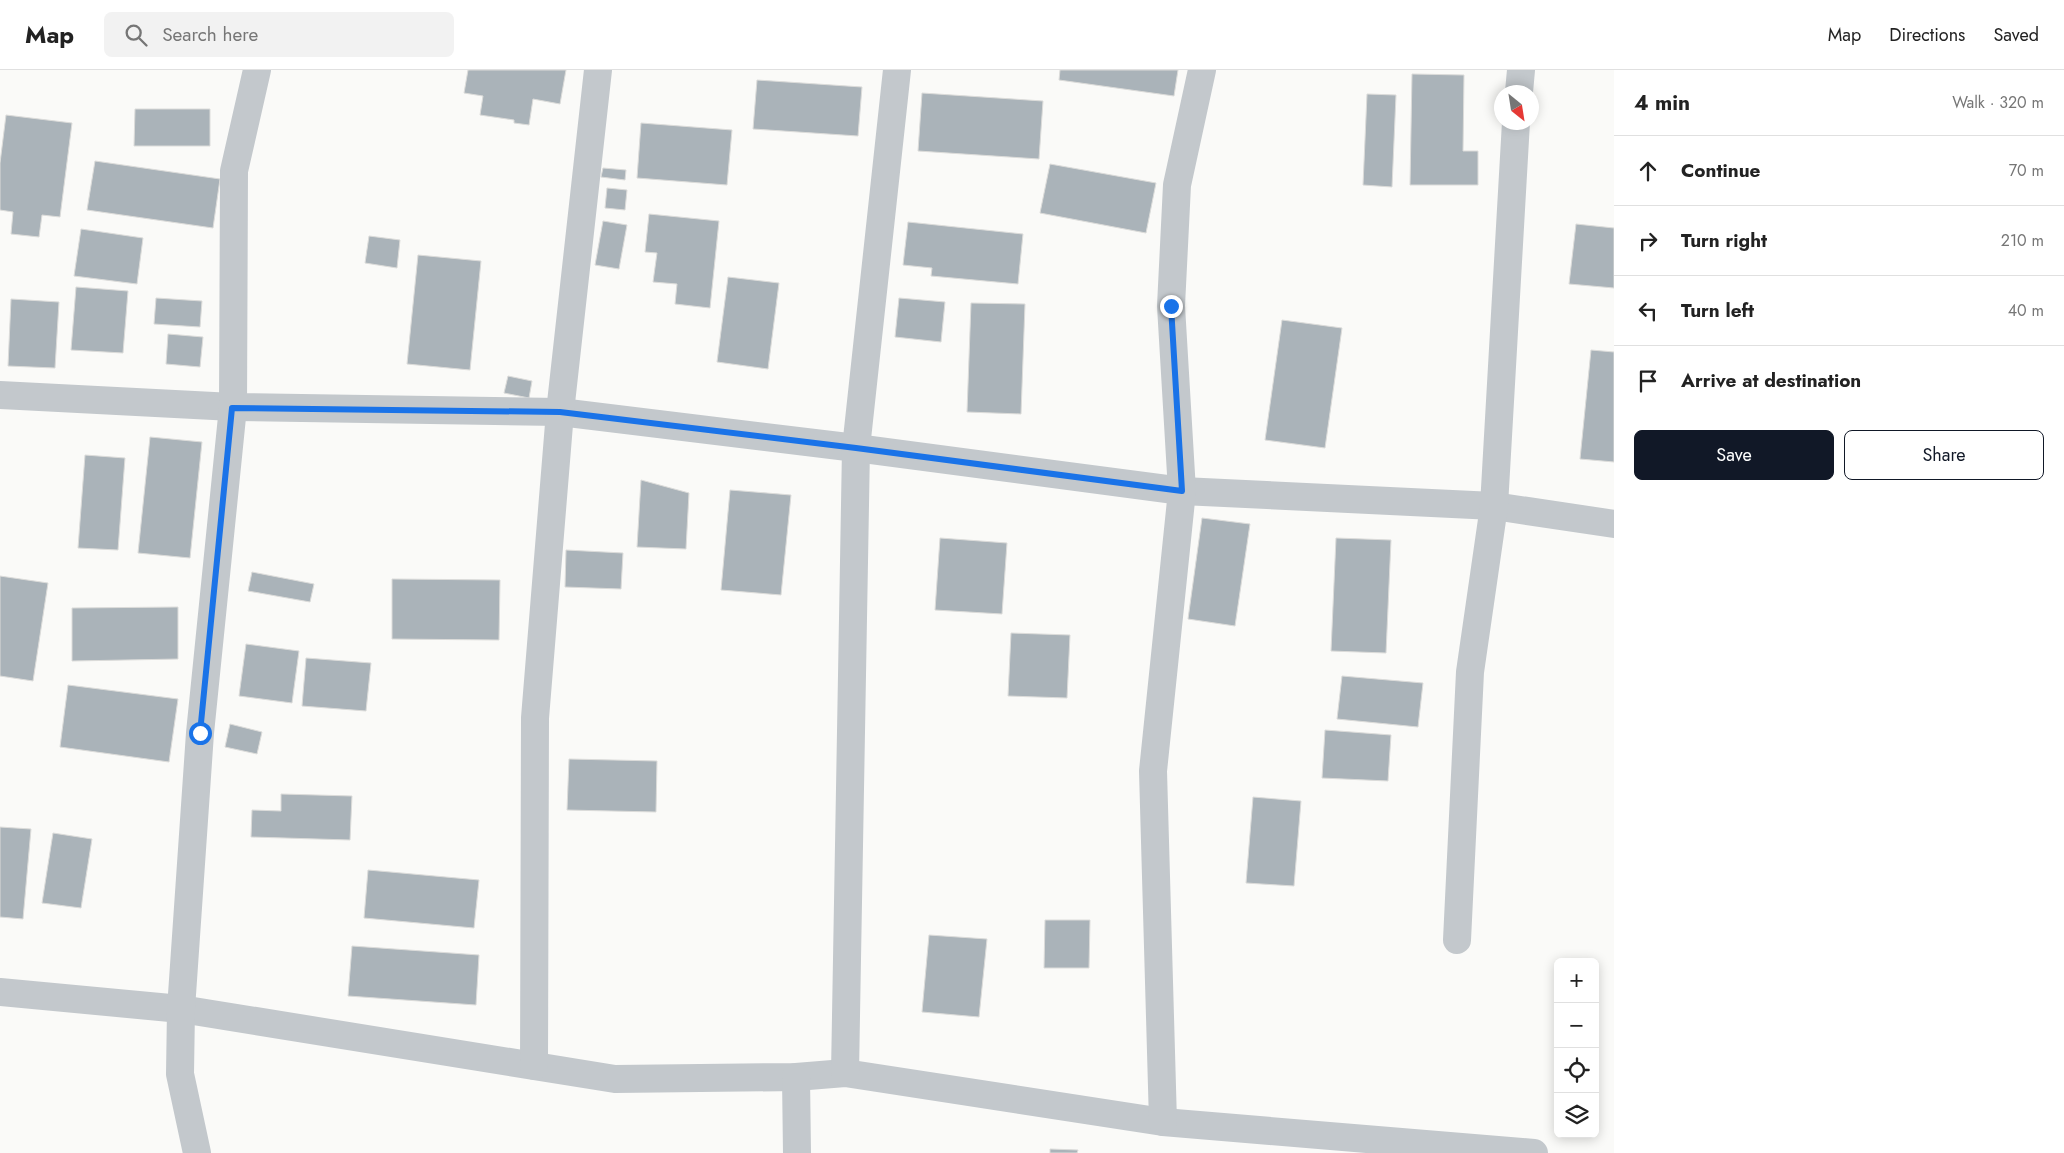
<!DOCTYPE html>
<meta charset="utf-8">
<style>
body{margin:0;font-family:Jost,sans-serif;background:#f2f2f2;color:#222}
.controls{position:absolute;right:15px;bottom:15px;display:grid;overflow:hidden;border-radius:8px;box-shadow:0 2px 12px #0003}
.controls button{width:45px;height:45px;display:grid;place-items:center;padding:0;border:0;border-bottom:1px solid #e0e0e0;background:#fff;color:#222;font:25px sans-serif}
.compass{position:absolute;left:1494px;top:15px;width:45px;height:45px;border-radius:50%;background:#fff;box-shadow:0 2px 12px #0003;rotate:150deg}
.stop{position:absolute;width:15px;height:15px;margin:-11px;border:4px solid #1a73e8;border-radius:50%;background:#fff}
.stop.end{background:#1a73e8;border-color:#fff;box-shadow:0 1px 5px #0008}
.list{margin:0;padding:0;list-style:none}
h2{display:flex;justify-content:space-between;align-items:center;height:65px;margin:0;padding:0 20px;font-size:21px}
h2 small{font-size:16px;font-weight:400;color:#767676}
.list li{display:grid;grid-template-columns:32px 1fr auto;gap:15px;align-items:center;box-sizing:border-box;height:70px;padding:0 20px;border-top:1px solid #e0e0e0}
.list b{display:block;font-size:19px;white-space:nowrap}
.list em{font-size:16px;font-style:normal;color:#767676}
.actions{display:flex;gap:10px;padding:15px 20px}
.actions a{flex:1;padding:11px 0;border:1px solid #111827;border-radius:8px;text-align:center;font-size:18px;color:#111827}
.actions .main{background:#111827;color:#fff}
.icon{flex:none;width:28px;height:28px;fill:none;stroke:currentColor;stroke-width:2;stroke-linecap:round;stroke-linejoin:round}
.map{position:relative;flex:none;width:1614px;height:1083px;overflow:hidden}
header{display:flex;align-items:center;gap:30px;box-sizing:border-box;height:70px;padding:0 25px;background:#fff;border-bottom:1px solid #e0e0e0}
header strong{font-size:24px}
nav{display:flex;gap:28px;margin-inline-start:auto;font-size:18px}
.search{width:350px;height:45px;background:#f2f2f2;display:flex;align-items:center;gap:12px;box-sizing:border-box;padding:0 18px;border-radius:8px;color:#767676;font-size:19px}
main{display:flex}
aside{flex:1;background:#fff}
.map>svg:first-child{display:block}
.building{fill:#aab3b9;stroke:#dcdcda}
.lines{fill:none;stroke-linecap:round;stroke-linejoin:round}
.minor{stroke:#c3c8cc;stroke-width:28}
.route{stroke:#1a73e8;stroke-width:6}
</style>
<header>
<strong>Map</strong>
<div class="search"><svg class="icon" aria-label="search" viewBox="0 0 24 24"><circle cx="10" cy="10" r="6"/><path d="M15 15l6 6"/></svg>Search here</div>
<nav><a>Map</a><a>Directions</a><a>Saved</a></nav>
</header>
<main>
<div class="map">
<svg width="1614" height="1083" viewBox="0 0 1614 1083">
<rect width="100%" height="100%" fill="#fafaf8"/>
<g class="building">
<polygon points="468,0 566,0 560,34 533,29 529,55 514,53 514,50 480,45 483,26 464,23"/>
<polygon points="1060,0 1178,0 1174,26 1059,10"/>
<polygon points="1412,4 1464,5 1463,81 1478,81 1478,115 1410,115"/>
<polygon points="757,10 862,17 858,66 753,59"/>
<polygon points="922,23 1043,31 1039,89 918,81"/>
<polygon points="1367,24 1396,25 1392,117 1363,115"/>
<polygon points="135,39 210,39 210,76 134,76"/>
<polygon points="6,45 72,53 60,147 42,145 39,167 11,164 13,142 0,140 0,93"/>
<polygon points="641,53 732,60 727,115 637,108"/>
<polygon points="95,91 220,109 213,158 87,140"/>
<polygon points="1050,94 1156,113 1146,163 1040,143"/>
<polygon points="603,98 626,100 625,110 601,107"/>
<polygon points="607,118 627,120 625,140 605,138"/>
<polygon points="649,144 719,151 710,238 675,234 677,214 653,212 657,183 645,182"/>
<polygon points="603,151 627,155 619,199 595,195"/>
<polygon points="908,152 1023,164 1018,214 931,206 932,198 903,195"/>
<polygon points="1576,154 1614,158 1614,218 1569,214"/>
<polygon points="81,159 143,168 137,214 74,206"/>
<polygon points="369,166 400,170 397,198 365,193"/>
<polygon points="418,185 481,191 470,300 407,294"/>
<polygon points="728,207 779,213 768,299 717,292"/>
<polygon points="76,217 128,221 123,283 71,280"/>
<polygon points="156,228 202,231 200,257 154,254"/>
<polygon points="899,228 945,232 941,272 895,267"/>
<polygon points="11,229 59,232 55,298 8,296"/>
<polygon points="971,233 1025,234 1021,344 967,342"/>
<polygon points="1282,250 1342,258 1325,378 1265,370"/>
<polygon points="168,264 203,267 200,297 166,294"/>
<polygon points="1591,280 1614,282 1614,392 1580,389"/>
<polygon points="508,306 532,311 529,328 504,323"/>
<polygon points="150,367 202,372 190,488 138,483"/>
<polygon points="85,385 125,388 118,480 78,478"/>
<polygon points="641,410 689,423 686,479 637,477"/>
<polygon points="730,420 791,425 781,525 721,520"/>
<polygon points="1202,448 1250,454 1235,556 1188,549"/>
<polygon points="940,468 1007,473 1002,544 935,540"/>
<polygon points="1336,468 1391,470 1386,583 1331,581"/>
<polygon points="566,480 623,483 621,519 565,517"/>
<polygon points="252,502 314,514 310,532 248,521"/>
<polygon points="0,506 48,513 33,611 0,606"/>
<polygon points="392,509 500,510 499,570 392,569"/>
<polygon points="178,537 178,589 72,591 72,538"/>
<polygon points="1011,563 1070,565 1067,628 1008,626"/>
<polygon points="246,574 299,581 292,633 239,626"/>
<polygon points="306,588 371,593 366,641 302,636"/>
<polygon points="1342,606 1423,613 1418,657 1337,649"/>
<polygon points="68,615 178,629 169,692 60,677"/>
<polygon points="230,654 262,662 257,684 225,677"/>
<polygon points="1325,660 1391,665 1388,711 1322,708"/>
<polygon points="569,689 657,691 656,742 567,740"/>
<polygon points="281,724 352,726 350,770 251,767 252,740 281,741"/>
<polygon points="1253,727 1301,731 1294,816 1246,813"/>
<polygon points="0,757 31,759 23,849 0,847"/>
<polygon points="53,763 92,769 81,838 42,833"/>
<polygon points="368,800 479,810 474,858 364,848"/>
<polygon points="1045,850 1090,850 1089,898 1044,898"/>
<polygon points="929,865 987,869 979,947 922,942"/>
<polygon points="352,876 479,885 476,935 348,926"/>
<polygon points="1050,1079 1078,1080 1077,1083 1050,1083"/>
</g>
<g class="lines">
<g class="minor">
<polyline points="1519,22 1521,0"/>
<polyline points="0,325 233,337 560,342 856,378 1182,421 1494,436 1614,454"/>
<polyline points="1457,870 1470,602 1494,436 1516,52"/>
<polyline points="0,922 181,939 615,1009 796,1007 845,1003 1163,1052 1534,1083"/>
<polyline points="534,996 535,648 560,342 598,0"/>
<polyline points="845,1003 856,378 897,0"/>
<polyline points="796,1007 797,1083"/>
<polyline points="1163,1052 1153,701 1182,421 1171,236 1177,115 1202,0"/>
<polyline points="197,1083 180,1004 181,939 200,663 233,337 234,101 257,0"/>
</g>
</g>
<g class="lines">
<polyline class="route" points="200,663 232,338 560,342 856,378 1182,421 1171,236"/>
</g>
</svg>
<div class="controls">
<button>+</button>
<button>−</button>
<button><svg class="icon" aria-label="locate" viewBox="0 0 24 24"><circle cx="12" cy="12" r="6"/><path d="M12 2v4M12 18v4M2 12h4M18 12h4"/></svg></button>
<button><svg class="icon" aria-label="layers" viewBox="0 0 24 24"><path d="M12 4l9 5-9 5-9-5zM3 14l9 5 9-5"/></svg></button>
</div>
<svg class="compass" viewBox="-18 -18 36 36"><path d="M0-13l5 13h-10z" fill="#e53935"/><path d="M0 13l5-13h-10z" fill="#767676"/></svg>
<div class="stop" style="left:200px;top:663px"></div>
<div class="stop end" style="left:1171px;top:236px"></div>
</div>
<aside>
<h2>4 min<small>Walk · 320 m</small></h2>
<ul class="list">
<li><svg class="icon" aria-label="ahead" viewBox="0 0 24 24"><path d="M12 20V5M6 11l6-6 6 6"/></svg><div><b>Continue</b></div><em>70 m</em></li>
<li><svg class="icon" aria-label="right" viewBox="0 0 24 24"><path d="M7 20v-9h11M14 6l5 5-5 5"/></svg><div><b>Turn right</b></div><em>210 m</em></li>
<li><svg class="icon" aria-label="left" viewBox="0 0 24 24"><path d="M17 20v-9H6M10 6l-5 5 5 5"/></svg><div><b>Turn left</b></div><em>40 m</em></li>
<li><svg class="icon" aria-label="arrive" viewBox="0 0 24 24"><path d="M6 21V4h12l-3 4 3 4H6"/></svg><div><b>Arrive at destination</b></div></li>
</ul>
<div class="actions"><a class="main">Save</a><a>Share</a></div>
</aside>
</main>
